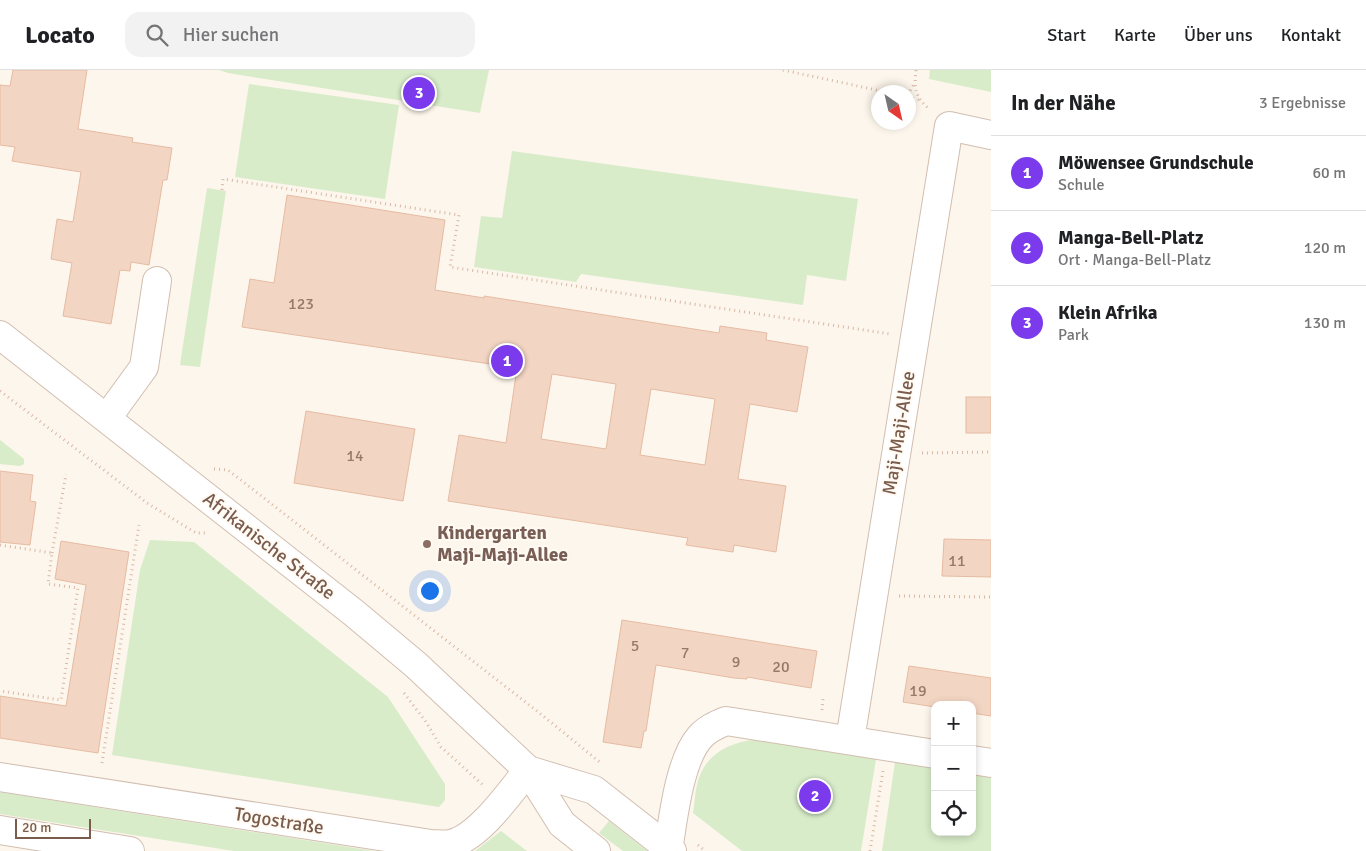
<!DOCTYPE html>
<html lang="de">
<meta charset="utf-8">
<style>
body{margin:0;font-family:Signika,sans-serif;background:#f2f2f2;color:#202124}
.controls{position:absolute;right:15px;bottom:15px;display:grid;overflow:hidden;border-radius:10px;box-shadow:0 2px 8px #0003}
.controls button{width:45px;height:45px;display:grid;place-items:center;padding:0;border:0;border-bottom:1px solid #e0e0e0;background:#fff;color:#202124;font:25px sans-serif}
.compass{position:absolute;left:871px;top:15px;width:45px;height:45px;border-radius:50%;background:#fff;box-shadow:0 2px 8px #0003;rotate:146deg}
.scale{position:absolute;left:15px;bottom:12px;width:76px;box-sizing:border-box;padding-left:5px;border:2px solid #7a5c4d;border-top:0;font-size:14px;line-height:18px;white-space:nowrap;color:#7a5c4d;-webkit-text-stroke:4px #fffaf3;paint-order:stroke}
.you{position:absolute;left:429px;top:520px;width:18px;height:18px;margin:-12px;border:4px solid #fff;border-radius:50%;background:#1a73e8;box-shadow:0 0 0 8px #1a73e833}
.badge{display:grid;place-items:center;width:32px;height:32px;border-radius:50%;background:#7c3aed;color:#fff;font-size:16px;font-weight:700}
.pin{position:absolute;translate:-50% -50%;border:2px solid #fff;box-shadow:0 1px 5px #0006}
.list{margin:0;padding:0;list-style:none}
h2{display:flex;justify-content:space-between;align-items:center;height:65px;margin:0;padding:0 20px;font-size:21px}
h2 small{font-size:16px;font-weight:400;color:#757577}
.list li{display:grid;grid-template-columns:32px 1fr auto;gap:15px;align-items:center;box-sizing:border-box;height:75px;padding:0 20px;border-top:1px solid #e0e0e0}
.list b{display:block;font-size:19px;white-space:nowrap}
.list p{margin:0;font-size:16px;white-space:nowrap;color:#757577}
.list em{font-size:16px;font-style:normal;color:#757577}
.icon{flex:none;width:28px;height:28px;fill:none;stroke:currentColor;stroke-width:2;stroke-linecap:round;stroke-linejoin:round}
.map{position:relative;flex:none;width:991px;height:781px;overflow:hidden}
header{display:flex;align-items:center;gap:30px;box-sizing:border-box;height:70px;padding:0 25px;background:#fff;border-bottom:1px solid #e0e0e0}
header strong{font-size:24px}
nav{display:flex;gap:28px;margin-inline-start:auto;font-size:18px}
.search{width:350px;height:45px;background:#f2f2f2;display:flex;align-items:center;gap:12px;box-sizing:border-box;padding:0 18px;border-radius:15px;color:#757577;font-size:19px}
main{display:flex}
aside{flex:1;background:#fff}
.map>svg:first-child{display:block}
.green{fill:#d8ecc9}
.building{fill:#f3d5c3;stroke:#e6bba3;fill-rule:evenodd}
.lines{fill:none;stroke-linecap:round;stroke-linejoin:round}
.minor-casing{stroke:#d1beb0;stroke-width:30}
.path{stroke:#d9b8a5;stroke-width:3;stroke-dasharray:1 4;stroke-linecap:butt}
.minor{stroke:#fff;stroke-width:28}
.education-dot{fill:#8d6e63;stroke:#fffaf3;stroke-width:2}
.labels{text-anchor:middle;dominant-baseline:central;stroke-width:4;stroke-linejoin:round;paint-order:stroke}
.number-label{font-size:16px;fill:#987a6a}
.street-label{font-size:19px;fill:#7a5c4d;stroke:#fffaf3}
.education-label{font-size:19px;font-weight:bold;fill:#785e54;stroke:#fffaf3;text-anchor:start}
</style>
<header>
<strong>Locato</strong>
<div class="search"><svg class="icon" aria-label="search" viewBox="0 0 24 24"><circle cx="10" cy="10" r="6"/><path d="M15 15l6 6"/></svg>Hier suchen</div>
<nav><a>Start</a><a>Karte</a><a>Über uns</a><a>Kontakt</a></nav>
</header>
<main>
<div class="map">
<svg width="991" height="781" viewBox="0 0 991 781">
<rect width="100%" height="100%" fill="#fdf6ec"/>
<g class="green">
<polygon points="219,0 489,0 480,43 228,3"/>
<polygon points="930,0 991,0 991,22 929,9"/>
<polygon points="249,14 399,35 385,129 235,107"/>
<polygon points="512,81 858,129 846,211 807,205 803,235 581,204 576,212 474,197 481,146 502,148"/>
<polygon points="207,118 226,121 200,297 180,295"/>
<polygon points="0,370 24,389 24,394 20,396 0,394"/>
<polygon points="150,470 194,472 388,627 445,714 445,730 439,737 112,685 140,500"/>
<path d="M754,670l122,19 -15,92h-119l-49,-38c2,-11 2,-24 6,-35 8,-24 31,-36 55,-38z"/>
<polygon points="895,692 935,699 935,762 972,762 972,704 991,708 991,781 882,781"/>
<polygon points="0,722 374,781 234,781 0,744"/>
<polygon points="609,751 647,781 623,781 599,763"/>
<polygon points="501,761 527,781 475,781"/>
</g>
<g class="building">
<polygon points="13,0 87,0 78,59 133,68 132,72 172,78 167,110 163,110 149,195 131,192 130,201 120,200 111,254 63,246 72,193 51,189 57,149 73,152 81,102 12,91 15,77 0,75 0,15 10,16"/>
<path d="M287,125l158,25 -10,70 49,8v-2l235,37 1,-7 47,7 -1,7 42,7 -11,65 -47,-8 -12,75 48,7 -10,66 -42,-7 -1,7 -47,-7 2,-7 -240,-37 11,-66 47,8 11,-75 -275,-41 8,-48 24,4zM552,304l64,10 -10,65 -65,-10zM651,319l64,10 -10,66 -65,-10z"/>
<rect x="966" y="327" width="25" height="36"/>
<polygon points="306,341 415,359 403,431 294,413"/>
<polygon points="0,401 33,405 30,431 36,432 30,475 0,472"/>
<polygon points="944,469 991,470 991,507 942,506"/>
<polygon points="61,471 129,482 98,683 0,668 0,626 66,636 86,515 55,509"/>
<polygon points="622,550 817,581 811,618 747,607 747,609 734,608 656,595 646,661 644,661 641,678 603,672"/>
<polygon points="909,596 991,608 991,646 972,643 972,635 935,635 935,637 903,632"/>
</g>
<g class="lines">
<defs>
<g id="minor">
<polyline points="0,265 354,543 416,595 528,700 562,754 596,781"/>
<polyline points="107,348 144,297 157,211"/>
<polyline points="850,670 949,56 991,65"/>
<polyline points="972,690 991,693"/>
<polyline points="528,700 594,720 672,781"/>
<path d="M0,707l431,67c6,0 13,1 19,0 28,-5 61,-53 78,-74"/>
<polyline points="0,760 130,781"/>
<path d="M668,781c5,-31 11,-90 32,-114 7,-8 16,-12 26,-16l209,33"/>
</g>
</defs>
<use href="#minor" class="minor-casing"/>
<g class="path">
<polyline points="783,0 886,22"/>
<path d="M916,0c-2,19 -1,26 13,39"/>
<polyline points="908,25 915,12"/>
<polyline points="908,27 919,30"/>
<polyline points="222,120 223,109 459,145 450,197 890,264"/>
<polyline points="0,321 147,433 196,463 208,463"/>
<polyline points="922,383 991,382"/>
<polyline points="214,399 228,400 542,645 602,694"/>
<polyline points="0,475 52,483 48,514 78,518 61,630 0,621"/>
<polyline points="52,483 66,404"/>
<polyline points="899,526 991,527"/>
<polyline points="404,623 426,652 441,677 484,716"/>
<polyline points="822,640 823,629"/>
<polyline points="102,693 139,455"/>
<polyline points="698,775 705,781"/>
<polyline points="870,781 883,701"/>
</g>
<use href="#minor" class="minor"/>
</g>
<circle class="education-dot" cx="427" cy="474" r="5"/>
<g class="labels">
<g class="number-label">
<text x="301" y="234">123</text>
<text x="355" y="386">14</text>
<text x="957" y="491">11</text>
<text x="635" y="576">5</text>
<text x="685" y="583">7</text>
<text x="736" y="592">9</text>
<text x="781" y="597">20</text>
<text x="918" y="621">19</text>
</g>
<g class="street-label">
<text transform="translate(899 363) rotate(-81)">Maji-Maji-Allee</text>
<text transform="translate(269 476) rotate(38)">Afrikanische Straße</text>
<text transform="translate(279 751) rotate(9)">Togostraße</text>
</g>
<g class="education-label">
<text x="437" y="463">Kindergarten<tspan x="437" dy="22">Maji-Maji-Allee</tspan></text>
</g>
</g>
</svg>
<div class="controls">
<button>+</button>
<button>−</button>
<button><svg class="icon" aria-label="locate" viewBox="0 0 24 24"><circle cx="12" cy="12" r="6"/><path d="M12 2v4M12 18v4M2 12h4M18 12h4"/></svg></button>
</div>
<svg class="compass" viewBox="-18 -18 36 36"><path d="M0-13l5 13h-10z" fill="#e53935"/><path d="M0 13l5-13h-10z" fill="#757577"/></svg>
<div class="scale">20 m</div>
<div class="you"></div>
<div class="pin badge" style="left:507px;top:291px">1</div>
<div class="pin badge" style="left:815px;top:726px">2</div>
<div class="pin badge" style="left:419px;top:23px">3</div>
</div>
<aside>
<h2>In der Nähe<small>3 Ergebnisse</small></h2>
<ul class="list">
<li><span class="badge">1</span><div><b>Möwensee Grundschule</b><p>Schule</p></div><em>60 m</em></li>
<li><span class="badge">2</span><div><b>Manga-Bell-Platz</b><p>Ort · Manga-Bell-Platz</p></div><em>120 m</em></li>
<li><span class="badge">3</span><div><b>Klein Afrika</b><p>Park</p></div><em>130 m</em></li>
</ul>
</aside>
</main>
